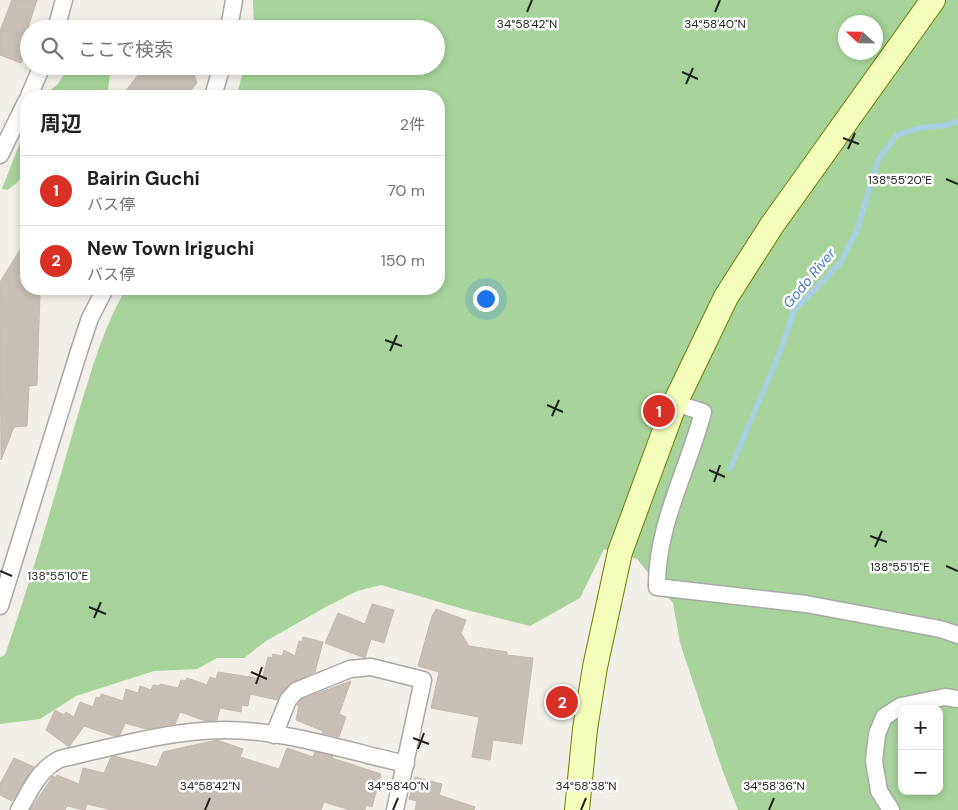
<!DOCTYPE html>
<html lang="ja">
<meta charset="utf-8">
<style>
body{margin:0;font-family:"DM Sans","Noto Sans JP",sans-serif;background:#f2f2f2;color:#202124}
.controls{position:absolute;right:15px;bottom:15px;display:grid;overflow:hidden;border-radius:10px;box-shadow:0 2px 8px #0003}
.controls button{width:45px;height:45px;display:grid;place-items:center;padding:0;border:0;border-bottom:1px solid #e0e0e0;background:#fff;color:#202124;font:25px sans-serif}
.compass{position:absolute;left:838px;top:15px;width:45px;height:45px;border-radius:50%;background:#fff;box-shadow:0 2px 8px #0003;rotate:292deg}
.you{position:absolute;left:485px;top:298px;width:18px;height:18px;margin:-12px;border:4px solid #fff;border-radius:50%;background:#1a73e8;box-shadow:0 0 0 8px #1a73e833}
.badge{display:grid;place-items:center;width:32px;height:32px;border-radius:50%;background:#d93025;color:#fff;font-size:16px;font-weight:700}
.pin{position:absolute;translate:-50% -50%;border:2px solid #fff;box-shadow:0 1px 5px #0006}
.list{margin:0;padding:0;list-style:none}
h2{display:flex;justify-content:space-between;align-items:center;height:65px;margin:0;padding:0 20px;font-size:21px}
h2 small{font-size:16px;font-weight:400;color:#757577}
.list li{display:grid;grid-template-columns:32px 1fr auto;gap:15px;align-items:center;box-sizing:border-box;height:70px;padding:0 20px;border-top:1px solid #e0e0e0}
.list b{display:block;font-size:19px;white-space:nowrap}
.list p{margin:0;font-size:16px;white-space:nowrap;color:#757577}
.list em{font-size:16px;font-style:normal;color:#757577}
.icon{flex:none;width:28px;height:28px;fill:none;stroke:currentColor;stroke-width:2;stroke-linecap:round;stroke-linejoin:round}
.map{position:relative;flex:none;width:958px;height:810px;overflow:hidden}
.search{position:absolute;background:#fff;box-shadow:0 2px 8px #0003;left:20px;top:20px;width:425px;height:55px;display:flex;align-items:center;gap:12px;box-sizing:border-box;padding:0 18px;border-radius:28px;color:#757577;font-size:19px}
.panel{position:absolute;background:#fff;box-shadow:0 2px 8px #0003;left:20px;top:90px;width:425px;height:205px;border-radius:20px}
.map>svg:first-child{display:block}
.forest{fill:#a7d39a;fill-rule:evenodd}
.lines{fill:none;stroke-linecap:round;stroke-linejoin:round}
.stream{stroke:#a6d0e2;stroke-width:5.5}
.building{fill:#c7bfb6;stroke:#c5b7a9}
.street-casing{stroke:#a8a8a8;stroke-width:19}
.secondary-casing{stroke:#698100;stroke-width:26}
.street{stroke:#fff;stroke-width:16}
.secondary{stroke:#f5fdba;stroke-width:24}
.ticks{fill:none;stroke:#212121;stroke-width:2}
.labels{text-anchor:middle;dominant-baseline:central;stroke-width:5;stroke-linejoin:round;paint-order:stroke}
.water-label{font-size:14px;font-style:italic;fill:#4677b8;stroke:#fff}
.ticks-label{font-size:12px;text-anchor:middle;fill:#212121;stroke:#fff;stroke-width:5;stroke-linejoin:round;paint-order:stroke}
</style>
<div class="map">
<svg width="958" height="810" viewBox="0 0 958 810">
<rect width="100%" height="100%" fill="#f2efe8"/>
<g class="forest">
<path d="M253,0h705v810h-220l-16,-41 -42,-126 -7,-40 -36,-44 -33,-10 -24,49 -50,28 -67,-17 -82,-24 -24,6 -33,17 -58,33 -22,17h-27l-20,11 -43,2 -78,25 -36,23 -40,5v-67l5,-2c25,-72 46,-146 67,-220 14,-46 29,-105 54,-146h313v-193h-202l7,-30h192v-37h-182zM846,22h30v30h-30zM902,709h37v82h-37z"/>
<polygon points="70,66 91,66 110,75 107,96 42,96 57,85"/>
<path d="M26,127c0,27 8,48 -19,63l-5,-1z"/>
</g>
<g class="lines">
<polyline class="stream" points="730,469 778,357 794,311 841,262 857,230 878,160 897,135 919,128 947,125 958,121"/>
</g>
<g class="building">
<polygon points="12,0 37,0 29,25 29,45 21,63 0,55 0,31"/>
<polygon points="145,66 191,66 197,83 186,96 122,96"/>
<polygon points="26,240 26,289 34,289 40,293 37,385 29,386 27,426 14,427 1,460 0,282"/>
<polygon points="372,604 394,610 384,643 371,639 365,658 325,643 338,613 365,624"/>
<polygon points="436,609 466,620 461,633 469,646 507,652 507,655 533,658 522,744 493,740 490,760 472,757 479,717 431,708 439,672 418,666 432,616"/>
<polygon points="303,637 323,642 315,672 289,684 277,700 250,694 248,706 242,705 241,712 220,708 217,720 206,721 180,712 175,724 146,729 125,723 120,735 114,736 84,726 69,747 46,730 55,710 64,715 66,712 74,717 80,702 93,707 96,697 100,698 101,694 123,701 126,689 138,693 140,686 151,690 153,685 159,686 160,684 178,688 181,680 186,681 187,678 207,685 210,677 216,679 218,672 262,679 268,657 272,658 273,654 282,656 284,650 295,656 299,641 302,642"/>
<polygon points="351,681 339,714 346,717 339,737 322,733 323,731 296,720 299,706 297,705 302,699"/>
<polygon points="217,740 243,749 240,757 279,769 287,748 313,757 315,752 333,756 332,758 381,774 372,807 366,805 365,810 350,810 324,802 321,810 112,810 87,804 85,810 67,806 65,810 30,810 53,776 56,778 57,775 79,784 83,768 104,773 111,757 114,756 157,767 163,752"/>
<polygon points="14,758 34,767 12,801 0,795 0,784"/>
<polygon points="415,777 442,784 439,795 475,807 474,810 415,810 417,801 409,799"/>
</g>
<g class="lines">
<defs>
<g id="street">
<polyline points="56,29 64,0"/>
<polyline points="229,29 234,0"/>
<polyline points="29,96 42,66"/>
<polyline points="213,96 222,66"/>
<polyline points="0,155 26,102"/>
<path d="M675,403l28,9c-15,58 -47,114 -46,175l149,17 134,25 18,6"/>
<polyline points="0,606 79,351 90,318 105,289"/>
<polyline points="274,735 288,700 296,691 350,669 371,667 423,680 395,810"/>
<path d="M19,810c11,-19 20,-41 41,-51 53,-12 110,-29 165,-29 61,0 122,21 181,34"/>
<polyline points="891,810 879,791 874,761 877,734 884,717 901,706 945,697 958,699"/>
</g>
<polyline id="secondary" points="577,810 585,729 595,667 620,552 675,403 726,297 772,225 933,0"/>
</defs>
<use href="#street" class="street-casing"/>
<use href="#secondary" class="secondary-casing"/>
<use href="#street" class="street"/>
<use href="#secondary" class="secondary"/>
</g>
<path class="ticks" d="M527,12l5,-12M715,12l5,-12M682,72l16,7M686,84l7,-16M843,138l16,6M848,149l7,-16M946,179l12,5M385,340l17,6M390,351l7,-16M547,405l16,7M552,416l7,-16M709,470l16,7M714,482l6,-17M870,536l17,6M875,547l7,-16M946,566l12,5M0,571l12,5M89,607l17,7M94,618l7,-16M251,672l16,7M256,684l6,-17M413,738l16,6M418,749l6,-16M205,810l5,-12M393,810l5,-12M581,810l5,-12M769,810l5,-12"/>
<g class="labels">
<g class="water-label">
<text transform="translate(809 278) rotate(-50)">Godo River</text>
</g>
</g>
<g class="ticks-label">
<text x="715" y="28">34°58'40"N</text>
<text x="527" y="28">34°58'42"N</text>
<text x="900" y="184">138°55'20"E</text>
<text x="900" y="571">138°55'15"E</text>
<text x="58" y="580">138°55'10"E</text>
<text x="210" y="790">34°58'42"N</text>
<text x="398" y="790">34°58'40"N</text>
<text x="586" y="790">34°58'38"N</text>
<text x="774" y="790">34°58'36"N</text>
</g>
</svg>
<div class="controls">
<button>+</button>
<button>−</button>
</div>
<svg class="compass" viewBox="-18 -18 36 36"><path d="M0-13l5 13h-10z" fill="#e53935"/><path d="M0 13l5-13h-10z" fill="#757577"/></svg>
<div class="you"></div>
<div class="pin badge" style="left:659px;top:411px">1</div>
<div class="pin badge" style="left:562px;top:702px">2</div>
<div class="search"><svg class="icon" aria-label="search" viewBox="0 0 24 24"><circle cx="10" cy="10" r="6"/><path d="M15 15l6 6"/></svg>ここで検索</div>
<section class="panel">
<h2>周辺<small>2件</small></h2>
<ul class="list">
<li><span class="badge">1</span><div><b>Bairin Guchi</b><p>バス停</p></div><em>70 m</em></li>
<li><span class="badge">2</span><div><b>New Town Iriguchi</b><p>バス停</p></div><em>150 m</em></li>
</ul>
</section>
</div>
